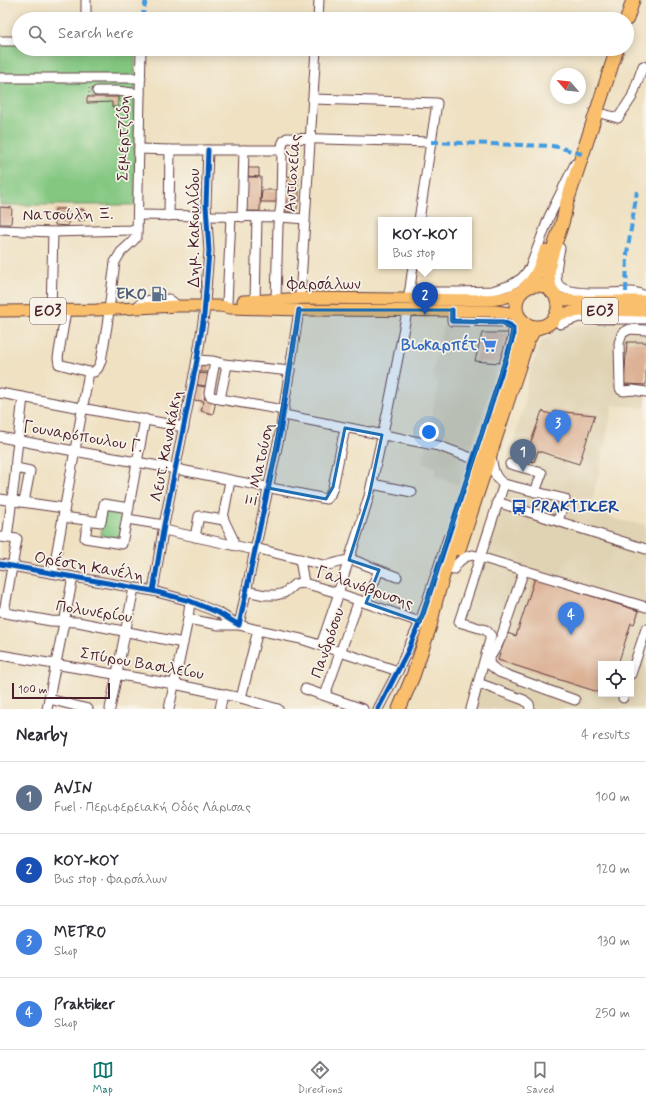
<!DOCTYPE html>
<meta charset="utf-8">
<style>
body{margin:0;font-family:Mynerve,sans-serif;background:#f2f2f3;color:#2b2b33}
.controls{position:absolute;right:12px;bottom:12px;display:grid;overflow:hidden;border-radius:0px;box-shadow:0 2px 10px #0003}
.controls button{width:36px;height:36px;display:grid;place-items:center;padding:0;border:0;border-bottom:1px solid #e1e1e2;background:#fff;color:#2b2b33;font:20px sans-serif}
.compass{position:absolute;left:550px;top:68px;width:36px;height:36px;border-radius:50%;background:#fff;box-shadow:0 2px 10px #0003;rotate:298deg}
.scale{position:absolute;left:12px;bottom:10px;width:98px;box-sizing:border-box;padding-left:4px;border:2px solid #4a1f2b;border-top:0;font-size:11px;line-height:14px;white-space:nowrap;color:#4a1f2b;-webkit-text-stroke:3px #f7f3e8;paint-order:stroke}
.you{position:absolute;left:429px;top:432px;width:14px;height:14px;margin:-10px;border:3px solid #fff;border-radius:50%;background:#1a73e8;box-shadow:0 0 0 6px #1a73e833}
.badge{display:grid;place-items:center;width:26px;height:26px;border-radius:50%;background:#0f766e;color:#fff;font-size:13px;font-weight:700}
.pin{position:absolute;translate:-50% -33px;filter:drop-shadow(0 1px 2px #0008)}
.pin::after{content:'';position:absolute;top:21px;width:14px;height:12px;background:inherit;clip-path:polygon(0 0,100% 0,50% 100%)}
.popup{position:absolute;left:378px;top:217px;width:94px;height:52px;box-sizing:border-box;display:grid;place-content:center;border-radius:0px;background:#fff;filter:drop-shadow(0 1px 3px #0005);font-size:13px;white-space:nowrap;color:#7c7c81}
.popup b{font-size:15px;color:#2b2b33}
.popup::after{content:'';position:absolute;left:50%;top:100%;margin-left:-8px;border:8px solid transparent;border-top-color:#fff}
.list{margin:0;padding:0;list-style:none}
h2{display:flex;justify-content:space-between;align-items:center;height:52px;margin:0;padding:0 16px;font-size:17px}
h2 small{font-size:13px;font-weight:400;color:#7c7c81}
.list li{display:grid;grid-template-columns:26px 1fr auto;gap:12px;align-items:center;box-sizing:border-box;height:72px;padding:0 16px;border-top:1px solid #e1e1e2}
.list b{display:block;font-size:15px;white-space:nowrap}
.list p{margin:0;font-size:13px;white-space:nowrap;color:#7c7c81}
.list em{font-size:13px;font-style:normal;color:#7c7c81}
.icon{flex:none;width:22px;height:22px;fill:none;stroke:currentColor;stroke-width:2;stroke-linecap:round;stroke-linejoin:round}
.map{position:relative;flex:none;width:646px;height:709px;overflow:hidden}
.search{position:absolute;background:#fff;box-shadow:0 2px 10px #0003;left:12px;right:12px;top:12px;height:44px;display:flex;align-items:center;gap:10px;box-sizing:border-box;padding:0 14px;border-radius:22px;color:#7c7c81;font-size:15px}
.sheet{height:340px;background:#fff}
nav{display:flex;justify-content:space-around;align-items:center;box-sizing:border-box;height:56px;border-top:1px solid #e1e1e2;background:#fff;font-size:11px;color:#7c7c81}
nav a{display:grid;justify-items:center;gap:2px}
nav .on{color:#0f766e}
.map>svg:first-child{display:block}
.built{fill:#e0d3b4;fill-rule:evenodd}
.green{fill:#83c781;stroke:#667356}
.building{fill:#dcb194}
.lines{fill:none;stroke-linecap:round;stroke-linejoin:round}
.minor-casing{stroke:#633c42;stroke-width:11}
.major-casing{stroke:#633c42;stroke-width:13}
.highway-casing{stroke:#633c42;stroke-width:15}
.path{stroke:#633c42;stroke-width:1;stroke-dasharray:1 3;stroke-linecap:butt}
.minor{stroke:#fff;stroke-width:9}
.major{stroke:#f9bf6d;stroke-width:11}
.highway{stroke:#f9bf6d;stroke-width:13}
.quiet{stroke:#409be1;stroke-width:4;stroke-dasharray:8 4;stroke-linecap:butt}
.cycleway-casing{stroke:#f7f3e8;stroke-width:8}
.cycleway{stroke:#0057b8;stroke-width:5}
.marked{fill:#1f6fb2;fill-opacity:0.2;stroke:#1f6fb2;stroke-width:3;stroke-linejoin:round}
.labels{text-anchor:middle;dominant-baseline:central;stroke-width:3.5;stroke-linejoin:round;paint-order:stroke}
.shield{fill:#f7f3e8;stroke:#7e5f64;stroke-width:1}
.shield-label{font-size:15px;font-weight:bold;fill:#4a1f2b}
.street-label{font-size:16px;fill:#4a1f2b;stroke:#f7f3e8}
.service-label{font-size:16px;font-weight:bold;fill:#4e5e75;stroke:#f7f3e8;text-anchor:end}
.shop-label{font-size:16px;font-weight:bold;fill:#366cbe;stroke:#f7f3e8;text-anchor:end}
.transit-label{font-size:16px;font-weight:bold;fill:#164399;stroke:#f7f3e8;text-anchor:start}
</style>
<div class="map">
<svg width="646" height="709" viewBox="0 0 646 709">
<rect width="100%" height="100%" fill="#f7f3e8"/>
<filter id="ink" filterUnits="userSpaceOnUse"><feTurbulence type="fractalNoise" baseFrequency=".025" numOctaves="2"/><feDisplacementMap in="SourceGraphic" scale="8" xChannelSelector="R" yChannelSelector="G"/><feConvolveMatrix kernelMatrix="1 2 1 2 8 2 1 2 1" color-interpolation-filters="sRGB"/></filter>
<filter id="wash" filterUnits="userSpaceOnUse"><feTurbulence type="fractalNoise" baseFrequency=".012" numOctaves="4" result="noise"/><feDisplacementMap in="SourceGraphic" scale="16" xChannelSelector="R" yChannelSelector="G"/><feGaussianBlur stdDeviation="0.9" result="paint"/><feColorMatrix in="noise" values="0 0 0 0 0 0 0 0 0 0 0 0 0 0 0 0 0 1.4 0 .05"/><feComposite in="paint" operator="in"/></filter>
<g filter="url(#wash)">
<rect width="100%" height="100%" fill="#efe1c2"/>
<g class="built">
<path d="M591,324h55v84l-33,-3 -22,103 27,12 28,5v169l-4,15h-172l8,-34 6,-38 -32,-9 58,-176 16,-52 -1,-4 2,-13 6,-20 6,-15 4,-8 7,-4 7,-8zM601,664h30v30h-30z"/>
<polygon points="443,326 505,327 508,329 509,333 459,485 434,476 436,467 422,463 438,385 433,373"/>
</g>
<g class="green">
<polygon points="0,39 19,39 19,49 135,49 135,205 0,205"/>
<polygon points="106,507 125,510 119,542 100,539"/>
</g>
<g id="blocks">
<g class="building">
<polygon points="87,97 118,97 118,107 112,107 112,102 87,103"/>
<polygon points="248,168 259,168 259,177 248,176"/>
<polygon points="285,176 298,177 298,187 286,187 287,179 285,179"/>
<polygon points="247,177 261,177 260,211 246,211"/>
<polygon points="262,190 277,190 276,202 261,202"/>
<polygon points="285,191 299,191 299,202 298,202 297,209 295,212 285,212"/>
<polygon points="0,207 12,208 11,224 0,224"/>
<polygon points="55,209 68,209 68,226 55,225"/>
<polygon points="83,209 83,211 85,211 85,220 78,221 77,210"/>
<polygon points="482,333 509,333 499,363 475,361"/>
<polygon points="627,342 646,342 646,385 624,384"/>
<polygon points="199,363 211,363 209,372 199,372"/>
<polygon points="196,373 209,374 206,386 194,384"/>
<polygon points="193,385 206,387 204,399 216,401 213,414 201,411 204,401 191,400"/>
<polygon points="542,411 553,415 554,411 595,415 579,464 538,451 534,462 525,459"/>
<polygon points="535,578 639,611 634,624 631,623 618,664 601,664 601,693 498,660 507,633 516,636"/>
</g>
</g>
</g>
<g filter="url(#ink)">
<use href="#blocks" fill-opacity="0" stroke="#633c42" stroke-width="1"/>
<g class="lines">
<defs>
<g id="minor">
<polyline points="86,19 86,0"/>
<polyline points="318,19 319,0"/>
<polyline points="0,41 19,41"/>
<polyline points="0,78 141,78"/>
<polyline points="97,91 117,91 140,94"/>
<polyline points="313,99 437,103 419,220"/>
<polyline points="596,112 618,118 632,97 643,66"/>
<polyline points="139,149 170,150 282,150"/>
<polyline points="138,215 280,217 305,219"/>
<polyline points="169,216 170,150"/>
<polyline points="242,217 244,150"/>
<polyline points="0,230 53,232 131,230 137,228"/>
<path d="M555,245l5,3c-2,11 -6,24 -3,34 5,16 59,10 74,10 5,0 10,2 15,4"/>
<polyline points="409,292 459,292 492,291 511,285 522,278 530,268 549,217 575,164"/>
<polyline points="409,296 413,266"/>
<polyline points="300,298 316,49"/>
<path d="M276,300l2,-75 3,-20 1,-55c0,-5 0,-9 5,-12l144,4"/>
<polyline points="255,301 257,217"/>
<polyline points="227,303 231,217"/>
<polyline points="136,308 143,301 169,299 178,306"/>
<polyline points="452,310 452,321 503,322 510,325 513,328 513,340"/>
<polyline points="51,311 53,232"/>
<polyline points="66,311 58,358 59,364 89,372 94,372 98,368 101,361 107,326 115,262 121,252 132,242 137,236 141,49"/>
<polyline points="560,324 579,317 599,319 646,319"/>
<polyline points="646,330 630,329 624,332 622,334 619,343 620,388 621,390 624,391 633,390 646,392"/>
<polyline points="197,360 213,361 224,364 290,371"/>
<polyline points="215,362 209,393 210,396 220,399 284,410"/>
<polyline points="0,393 184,427"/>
<polyline points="220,399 227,365"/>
<polyline points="284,415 439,446 474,459"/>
<polyline points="0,437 74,451 176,469 326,499 330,495 333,487 345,428"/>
<path d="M491,455c2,12 2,22 13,29l61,15 -7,22"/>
<polyline points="510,464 542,473 535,492"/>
<polyline points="16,468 30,471 24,502"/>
<polyline points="230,481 223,518 233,539 232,545"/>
<polyline points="372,484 412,492"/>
<polyline points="504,484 459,622 486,630 491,636 478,683 524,700 529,704 530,709"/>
<polyline points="0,499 64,508"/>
<polyline points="497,502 646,549"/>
<polyline points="63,517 101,522 104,504 129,508"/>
<polyline points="127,519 164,525"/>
<polyline points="88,520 85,538 122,544 145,419"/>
<polyline points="164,530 255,550"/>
<polyline points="0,537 17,539 4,612"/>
<polyline points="195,537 199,516 224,520"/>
<polyline points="7,538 15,475 16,458 23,397"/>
<path d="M255,548l68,17c10,1 19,-6 30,-5l44,17"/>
<polyline points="300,559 304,583"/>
<polyline points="0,564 153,591 190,601 219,613 239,625 280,433 299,310"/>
<path d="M453,570c5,-8 10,-14 20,-15l173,52"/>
<polyline points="53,573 89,372"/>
<polyline points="153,591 164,525 197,360 204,315 209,251 206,205 208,150"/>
<polyline points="246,591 265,595 276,595 284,593 295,584 304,583 338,593 425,624"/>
<polyline points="338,593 359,529 369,496 387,414 406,317"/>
<polyline points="366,603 379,570"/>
<polyline points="0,612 51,621 78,622 183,643"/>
<polyline points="188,619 219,625 239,625 258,630 301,639 398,671"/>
<polyline points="321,645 339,593"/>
<polyline points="487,652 490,665 499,672 575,700"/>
<polyline points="0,655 174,684 241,698 278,709"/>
<polyline points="489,659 497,646 502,635 524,570"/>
<polyline points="631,674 646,629"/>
<polyline points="305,689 363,709"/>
<polyline points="325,695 359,600"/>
<polyline points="241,698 258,630"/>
<polyline points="623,698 624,694"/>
<polyline points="49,699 88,709"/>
<polyline points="47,709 73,577"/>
<polyline points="110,709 134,588"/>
<polyline points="169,709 188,619 190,601"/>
<polyline points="220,709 223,694"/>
<polyline points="378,709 398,671 420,622 448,538"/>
<polyline points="471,709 478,683"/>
</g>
<g id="major">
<polyline points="556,296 562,299 572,301 646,301"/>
<path d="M243,301l66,-3 176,2c14,0 26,-3 38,-10"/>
<polyline points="0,311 96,310 178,306 220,306 230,308 299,310 495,311 510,313 518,317"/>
<path d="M555,317c13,-10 73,-6 91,-6"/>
</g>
<g id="highway">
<polyline points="627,19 633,0"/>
<circle cx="537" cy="306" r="21"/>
<path d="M525,288c12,-9 16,-23 21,-37"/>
<path d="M552,292c-11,-22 5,-50 11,-72 2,-6 2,-12 4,-18l50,-153"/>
<polyline points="459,549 527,342 534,330 538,328"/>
<polyline points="399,709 413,676 430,626 436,600 452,545 518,339 520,328 519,319"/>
</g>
</defs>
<use href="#minor" class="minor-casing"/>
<use href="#major" class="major-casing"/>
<use href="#highway" class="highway-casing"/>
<polyline class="path" points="89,97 89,86"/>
<use href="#minor" class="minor"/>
<use href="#major" class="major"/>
<use href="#highway" class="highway"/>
<g class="quiet">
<polyline points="142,19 146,0"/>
<polyline points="431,142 552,146 558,147 582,154"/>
<polyline points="626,292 627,254 637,191"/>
</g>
<defs>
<g id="cycleway">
<polyline points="0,564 153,591 190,601 219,613 239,625 280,433 299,310"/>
<polyline points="153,591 164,525 197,360 204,315 209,251 206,205 208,150"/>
<polyline points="378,709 408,651 423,614 513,337 513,328 510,325 503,322 452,321 452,310"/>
</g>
</defs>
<use href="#cycleway" class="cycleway-casing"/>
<use href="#cycleway" class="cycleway"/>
</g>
</g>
<path class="marked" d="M299,310h153v11l51,1 10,6 -5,26 -88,268 -54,-19 13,-33 -30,-10 20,-64 13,-61 -37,-7 -12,59 -7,12 -58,-11z"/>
<defs>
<symbol id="fuel-bare" viewBox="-9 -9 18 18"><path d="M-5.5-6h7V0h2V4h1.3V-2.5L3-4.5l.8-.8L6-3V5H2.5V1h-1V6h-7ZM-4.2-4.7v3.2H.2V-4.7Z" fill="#5c6f8a" stroke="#f7f3e8" stroke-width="2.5" paint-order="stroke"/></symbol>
<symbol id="supermarket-bare" viewBox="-9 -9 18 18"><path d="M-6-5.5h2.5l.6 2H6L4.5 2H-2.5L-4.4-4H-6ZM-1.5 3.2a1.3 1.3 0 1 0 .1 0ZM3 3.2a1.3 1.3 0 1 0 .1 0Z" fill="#3f7fe0" stroke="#f7f3e8" stroke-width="2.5" paint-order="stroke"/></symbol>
<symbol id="bus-bare" viewBox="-9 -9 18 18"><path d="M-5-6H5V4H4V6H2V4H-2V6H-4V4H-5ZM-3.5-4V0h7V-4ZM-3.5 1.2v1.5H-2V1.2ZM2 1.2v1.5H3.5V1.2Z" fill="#1a4fb4" stroke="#f7f3e8" stroke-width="2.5" paint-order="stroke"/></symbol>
</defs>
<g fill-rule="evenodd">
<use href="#fuel-bare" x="148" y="283" width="22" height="22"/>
<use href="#supermarket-bare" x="478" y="334" width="22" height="22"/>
<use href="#bus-bare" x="508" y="496" width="22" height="22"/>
</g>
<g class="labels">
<g class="shield">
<rect x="30" y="298" width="36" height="26" rx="3"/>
<rect x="582" y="298" width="36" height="26" rx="3"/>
</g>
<g class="shield-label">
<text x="48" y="311">ΕΟ3</text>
<text x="600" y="311">ΕΟ3</text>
</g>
<g class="street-label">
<text transform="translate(124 138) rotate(-89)">Σεμερτζίδη</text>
<text transform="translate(293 173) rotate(-86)">Αντιοχείας</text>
<text transform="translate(68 215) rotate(-1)">Νατσούλη Ξ.</text>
<text transform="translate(194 228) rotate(-90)">Δημ. Κακουλίδου</text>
<text x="324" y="284">Φαρσάλων</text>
<text transform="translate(83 437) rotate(10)">Γουναρόπουλου Γ.</text>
<text transform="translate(167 446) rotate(-79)">Λευτ. Κανακάκη</text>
<text transform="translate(260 465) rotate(-78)">Ξ. Ματούση</text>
<text transform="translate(89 567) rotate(10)">Ορέστη Κανέλη</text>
<text transform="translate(365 588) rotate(19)">Γαλανόβρυσης</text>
<text transform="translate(94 612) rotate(9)">Πολυνερίου</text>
<text transform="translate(328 643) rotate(-71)">Πανδρόσου</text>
<text transform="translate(142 664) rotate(10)">Σπύρου Βασιλείου</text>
</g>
<g class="service-label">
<text x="147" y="294">EKO</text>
</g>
<g class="shop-label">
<text x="477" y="345">Βιοκαρπέτ</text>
</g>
<g class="transit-label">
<text x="531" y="507">PRAKTIKER</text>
</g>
</g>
</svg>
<div class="controls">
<button><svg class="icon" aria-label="locate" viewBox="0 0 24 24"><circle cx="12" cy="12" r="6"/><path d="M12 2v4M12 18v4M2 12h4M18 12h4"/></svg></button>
</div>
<svg class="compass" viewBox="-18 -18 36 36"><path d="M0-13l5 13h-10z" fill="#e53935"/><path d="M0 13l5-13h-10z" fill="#7c7c81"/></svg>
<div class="scale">100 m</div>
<div class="you"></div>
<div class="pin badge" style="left:523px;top:472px;background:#5c6f8a">1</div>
<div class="pin badge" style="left:425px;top:315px;background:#1a4fb4">2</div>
<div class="popup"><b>ΚΟΥ-ΚΟΥ</b>Bus stop</div>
<div class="pin badge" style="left:558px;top:443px;background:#3f7fe0">3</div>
<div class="pin badge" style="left:571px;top:635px;background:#3f7fe0">4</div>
<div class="search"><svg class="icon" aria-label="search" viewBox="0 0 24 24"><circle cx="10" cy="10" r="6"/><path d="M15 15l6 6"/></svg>Search here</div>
</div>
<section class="sheet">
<h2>Nearby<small>4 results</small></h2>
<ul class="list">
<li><span class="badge" style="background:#5c6f8a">1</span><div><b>AVIN</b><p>Fuel · Περιφερειακή Οδός Λάρισας</p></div><em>100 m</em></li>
<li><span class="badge" style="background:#1a4fb4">2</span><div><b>ΚΟΥ-ΚΟΥ</b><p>Bus stop · Φαρσάλων</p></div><em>120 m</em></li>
<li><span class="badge" style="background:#3f7fe0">3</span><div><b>METRO</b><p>Shop</p></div><em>130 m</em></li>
<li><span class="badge" style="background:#3f7fe0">4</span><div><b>Praktiker</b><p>Shop</p></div><em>250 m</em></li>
</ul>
</section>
<nav>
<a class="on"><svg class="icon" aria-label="map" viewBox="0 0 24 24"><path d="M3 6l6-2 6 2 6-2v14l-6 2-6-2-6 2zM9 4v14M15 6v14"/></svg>Map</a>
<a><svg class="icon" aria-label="directions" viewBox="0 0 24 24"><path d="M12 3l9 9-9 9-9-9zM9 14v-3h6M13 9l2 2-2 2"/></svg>Directions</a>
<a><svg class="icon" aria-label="saved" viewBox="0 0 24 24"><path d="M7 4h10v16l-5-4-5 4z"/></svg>Saved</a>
</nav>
